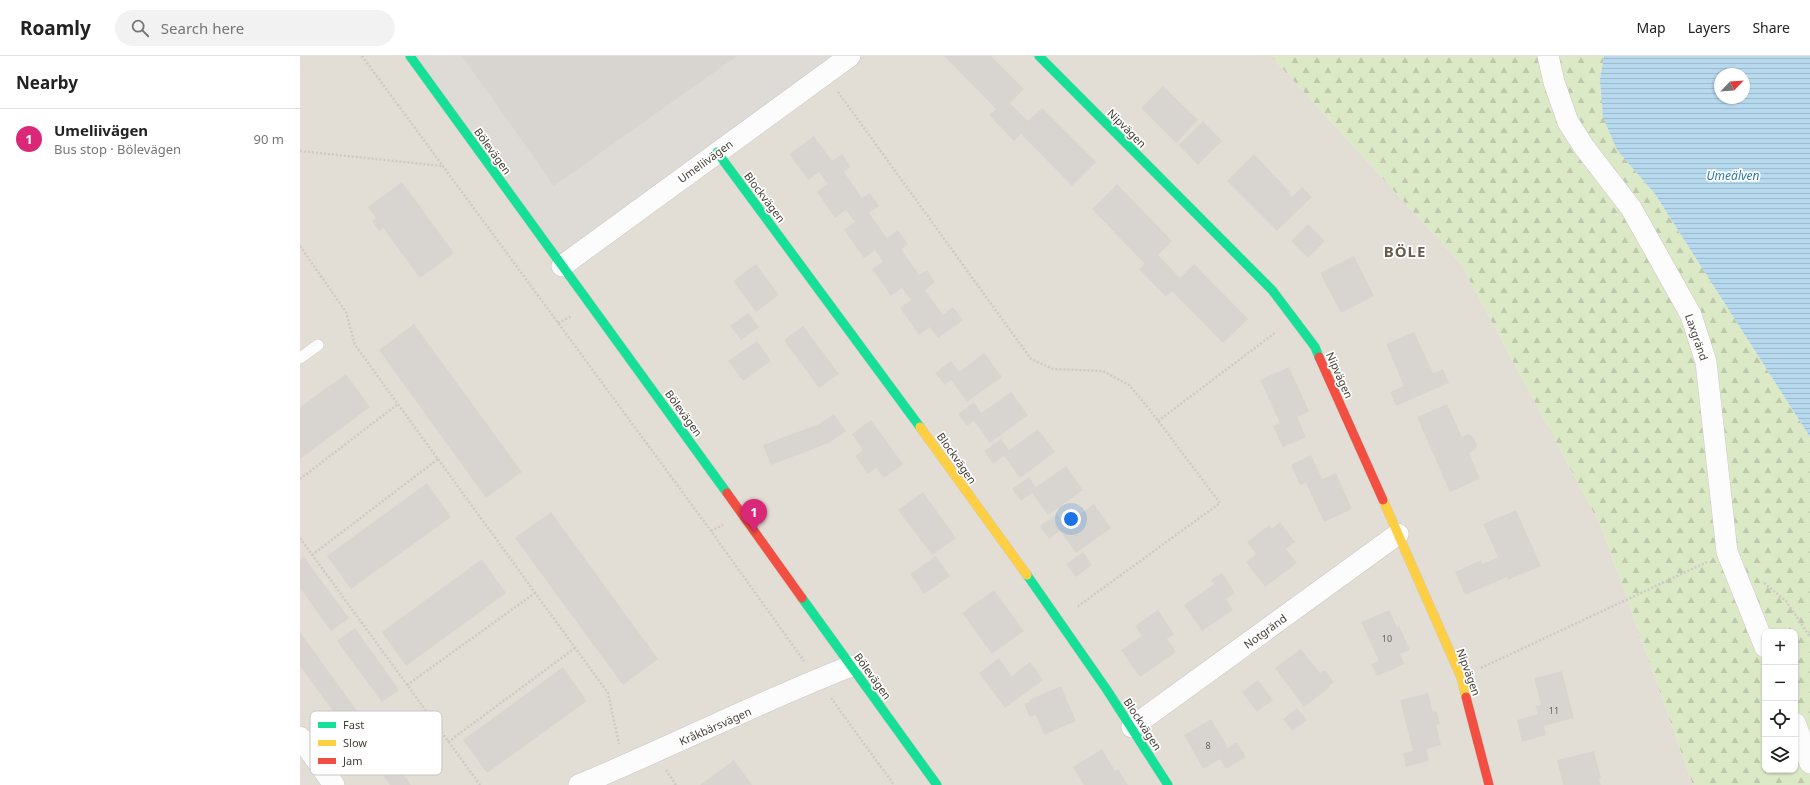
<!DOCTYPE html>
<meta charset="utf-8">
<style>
body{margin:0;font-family:"Noto Sans",sans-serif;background:#f2f2f2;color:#222}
.controls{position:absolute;right:12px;bottom:12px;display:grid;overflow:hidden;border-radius:8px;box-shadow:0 1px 3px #0004}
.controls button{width:36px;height:36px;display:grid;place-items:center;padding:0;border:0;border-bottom:1px solid #e0e0e0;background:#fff;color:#222;font:20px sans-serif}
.compass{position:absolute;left:1414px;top:12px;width:36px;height:36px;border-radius:50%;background:#fff;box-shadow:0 1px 3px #0004;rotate:65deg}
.you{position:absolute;left:771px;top:463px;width:14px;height:14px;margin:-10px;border:3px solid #fff;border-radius:50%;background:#1a73e8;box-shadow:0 0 0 6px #1a73e833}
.badge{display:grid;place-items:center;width:26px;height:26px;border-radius:50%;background:#db2777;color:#fff;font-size:13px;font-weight:700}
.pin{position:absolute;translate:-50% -33px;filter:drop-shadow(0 1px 2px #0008)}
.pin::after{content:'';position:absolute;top:21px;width:14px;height:12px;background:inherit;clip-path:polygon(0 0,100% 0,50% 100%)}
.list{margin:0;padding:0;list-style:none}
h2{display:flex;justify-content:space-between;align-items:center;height:52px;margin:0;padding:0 16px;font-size:17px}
h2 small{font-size:13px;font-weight:400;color:#767676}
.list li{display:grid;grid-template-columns:26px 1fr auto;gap:12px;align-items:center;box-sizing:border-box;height:60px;padding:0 16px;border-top:1px solid #e0e0e0}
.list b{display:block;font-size:15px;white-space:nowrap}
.list p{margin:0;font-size:13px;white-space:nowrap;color:#767676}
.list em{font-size:13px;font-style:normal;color:#767676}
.icon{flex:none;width:22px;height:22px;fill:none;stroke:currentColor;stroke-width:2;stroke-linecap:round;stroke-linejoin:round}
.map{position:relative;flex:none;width:1510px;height:729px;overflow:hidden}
header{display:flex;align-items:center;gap:24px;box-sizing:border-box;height:56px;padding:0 20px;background:#fff;border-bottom:1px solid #e0e0e0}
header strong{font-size:19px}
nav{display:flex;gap:22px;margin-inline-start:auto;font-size:14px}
.search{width:280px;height:36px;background:#f2f2f2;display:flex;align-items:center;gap:10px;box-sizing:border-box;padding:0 14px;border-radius:22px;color:#767676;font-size:15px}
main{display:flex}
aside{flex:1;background:#fff}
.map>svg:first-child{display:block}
.residential{fill:#e3ded5}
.industrial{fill:#dedbd6}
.forest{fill:url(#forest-firs);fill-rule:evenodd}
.water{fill:url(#water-rules);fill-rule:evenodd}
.building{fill:#d8d5d0}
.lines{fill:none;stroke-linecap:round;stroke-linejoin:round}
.lane-casing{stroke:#cbc8c4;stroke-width:12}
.street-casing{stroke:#cbc8c4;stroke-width:22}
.fast-casing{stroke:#cfcac0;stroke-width:10}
.slow-casing{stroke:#cfcac0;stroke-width:10}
.jam-casing{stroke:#cfcac0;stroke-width:10}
.path{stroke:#cdcac6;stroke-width:2.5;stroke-dasharray:2 2;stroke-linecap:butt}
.lane{stroke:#fcfcfc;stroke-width:11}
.street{stroke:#fcfcfc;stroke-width:21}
.fast{stroke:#16e098;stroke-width:9}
.slow{stroke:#ffcf43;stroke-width:9}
.jam{stroke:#f24e42;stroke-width:9}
.labels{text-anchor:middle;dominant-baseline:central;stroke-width:3.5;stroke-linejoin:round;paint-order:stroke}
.number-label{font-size:9px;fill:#6a645c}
.street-label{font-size:11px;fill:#443d34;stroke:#fff}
.water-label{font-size:12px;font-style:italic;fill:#2d78a7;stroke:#fff}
.district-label{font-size:15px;font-weight:bold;letter-spacing:1px;fill:#675b4b;stroke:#fff}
.key{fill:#fff;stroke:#c7c5c2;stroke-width:1}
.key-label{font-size:11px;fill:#443d34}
</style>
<header>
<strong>Roamly</strong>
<div class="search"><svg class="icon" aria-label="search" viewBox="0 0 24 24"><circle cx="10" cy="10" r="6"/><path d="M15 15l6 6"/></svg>Search here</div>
<nav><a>Map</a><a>Layers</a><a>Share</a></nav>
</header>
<main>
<aside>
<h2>Nearby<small></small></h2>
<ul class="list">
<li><span class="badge">1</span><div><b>Umeliivägen</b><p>Bus stop · Bölevägen</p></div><em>90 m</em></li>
</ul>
</aside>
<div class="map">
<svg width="1510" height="729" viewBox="0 0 1510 729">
<defs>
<pattern id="forest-firs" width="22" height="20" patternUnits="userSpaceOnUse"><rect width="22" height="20" fill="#dce9c7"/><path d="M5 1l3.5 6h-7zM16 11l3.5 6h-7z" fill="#bec9ac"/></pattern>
<pattern id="water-rules" width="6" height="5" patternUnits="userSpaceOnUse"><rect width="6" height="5" fill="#b7d9ee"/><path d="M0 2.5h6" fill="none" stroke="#9fbbcd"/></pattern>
</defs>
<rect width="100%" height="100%" fill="#eeece8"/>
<polygon class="residential" points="0,0 971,0 1161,208 1301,470 1393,729 0,729"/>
<polygon class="industrial" points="110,0 550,0 262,210"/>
<path class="forest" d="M971,0h333l-4,23 17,71 38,44 155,243v348h-117l-92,-259 -140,-262zM1465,576h30v138h-30z"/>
<path class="water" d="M1304,0h206v381l-155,-243 -38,-44 -14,-33 -3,-38zM1420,18h24v24h-24z"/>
<g class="building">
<polygon points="162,0 437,0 254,130"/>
<polygon points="644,0 691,0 724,33 710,47 728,65 742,52 796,106 772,130 721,78 714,85 689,59 696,53"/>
<polygon points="863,30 898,64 876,87 841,52"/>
<polygon points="903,65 922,85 898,109 879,89"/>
<polygon points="514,80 532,105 542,98 551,111 544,116 562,142 570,137 579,150 569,157 587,182 598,174 608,188 601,193 619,219 627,214 635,226 625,234 643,259 653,251 663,264 638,282 630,271 619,279 600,252 611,244 602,232 591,240 572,213 583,206 575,194 564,202 544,174 555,166 546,154 535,162 517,136 528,128 519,116 508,124 489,98"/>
<polygon points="954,98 990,136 989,137 992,141 1002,131 1012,141 977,175 927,125"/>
<polygon points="102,126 154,197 120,222 83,172 79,175 72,165 76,162 68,151"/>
<polygon points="817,128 872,185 858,199 880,222 894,208 948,263 923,287 872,235 866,241 839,213 845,208 792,153"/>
<polygon points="1008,168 1025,185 1008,202 991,185"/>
<polygon points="1054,200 1074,240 1041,257 1020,217"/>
<polygon points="456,208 479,239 456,256 433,225"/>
<polygon points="448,257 459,271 441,284 430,270"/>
<polygon points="114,268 222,416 186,442 79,294"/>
<polygon points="503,270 539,318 519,332 484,284"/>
<polygon points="1114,276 1133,317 1143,313 1149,327 1096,350 1090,336 1104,330 1086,288"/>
<polygon points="457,285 471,305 443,325 428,305"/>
<polygon points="684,297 702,321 667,346 651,324 645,329 635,317 651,305 659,316"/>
<polygon points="989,311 1009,355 997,361 1006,381 983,391 973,370 980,367 960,324"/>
<polygon points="46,318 70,351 0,403 0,351"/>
<polygon points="711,336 728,359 690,387 674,365 667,370 658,358 674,346 681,357"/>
<polygon points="1147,348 1162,381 1168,378 1173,380 1177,390 1175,394 1169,397 1180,423 1150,436 1117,361"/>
<polygon points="534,358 546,375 529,387 471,409 463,389 519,368"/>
<polygon points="571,364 603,408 584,422 576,412 568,418 555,400 563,394 552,378"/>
<polygon points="738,373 755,396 720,422 704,400 693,408 684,395 701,383 709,394"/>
<polygon points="1011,399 1022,423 1036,417 1052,453 1024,466 1006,427 1000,429 991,409"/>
<polygon points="766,410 783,434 748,459 732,437 721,445 712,433 729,421 736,431"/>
<polygon points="127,427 151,461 51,533 27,500"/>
<polygon points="623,436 656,482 632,499 598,454"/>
<polygon points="794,448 811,472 776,497 760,475 749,483 740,470 757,458 764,469"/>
<polygon points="1216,454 1241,510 1208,524 1207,521 1165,539 1155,516 1181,504 1182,508 1198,501 1183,468"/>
<polygon points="251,456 358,603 323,629 215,482"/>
<polygon points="980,466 995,486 986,493 997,507 965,531 946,506 956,498 947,486 969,469 972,473"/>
<polygon points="783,496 792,509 776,521 766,508"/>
<polygon points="636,500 650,520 624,538 610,518"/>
<polygon points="4,501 49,562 31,575 0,532 0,504"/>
<polygon points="182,503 206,537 106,610 82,576"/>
<polygon points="922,517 935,537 926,543 933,554 902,575 884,549 914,528 911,524"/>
<polygon points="694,534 724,575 692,598 662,557"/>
<polygon points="858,554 874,578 867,583 876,596 840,621 821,594 842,580 835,570"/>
<polygon points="1089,554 1097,571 1099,570 1110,594 1100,598 1105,608 1077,620 1071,608 1079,605 1061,566"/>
<polygon points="55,572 99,634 82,646 37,585"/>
<polygon points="0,576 57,655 41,666 0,610"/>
<polygon points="1001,593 1020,617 1025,614 1034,626 1029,630 1030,631 1004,651 975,612"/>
<polygon points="699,602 712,620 730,606 743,624 705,652 679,617"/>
<polygon points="263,611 287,645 187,717 163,684"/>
<polygon points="1262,615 1274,662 1244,670 1246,679 1222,686 1217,664 1238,658 1235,650 1241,649 1234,622"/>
<polygon points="958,624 973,644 957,656 942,636"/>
<polygon points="761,630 776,665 744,679 736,659 730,661 724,648 730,646 729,644"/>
<polygon points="1128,637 1133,656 1137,655 1140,668 1136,669 1141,689 1127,693 1129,705 1106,711 1103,697 1113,695 1100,644"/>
<polygon points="997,652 1007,664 992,675 983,663"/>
<polygon points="911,663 928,692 937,686 946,701 926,713 920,703 903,713 884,679"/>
<polygon points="70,674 111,729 90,729 57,684"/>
<polygon points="802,693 815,715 818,713 828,729 784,729 773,711"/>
<polygon points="1294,695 1301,722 1299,723 1301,729 1263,729 1257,704"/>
<polygon points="434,704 452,729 400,729"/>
</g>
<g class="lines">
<defs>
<polyline id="lane" points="0,302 18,289"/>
<g id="street">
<polyline points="1248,0 1254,26 1268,66 1284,91 1331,152 1391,259 1406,306 1427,496 1465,591"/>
<polyline points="262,210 550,0"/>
<polyline points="1495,667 1510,707"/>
<polyline points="832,671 1098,478"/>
<polyline points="0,681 34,729"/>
<path d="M279,729c91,-38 180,-83 272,-119"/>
</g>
<g id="fast">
<polyline points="110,0 427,437"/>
<polyline points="739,0 972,234 1015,291 1019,301"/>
<polyline points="417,96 620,371"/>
<polyline points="727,519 807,634 868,729"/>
<polyline points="502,542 637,729"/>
</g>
<g id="slow">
<polyline points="620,371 727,519"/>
<polyline points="1083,444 1161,621 1166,641"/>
</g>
<g id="jam">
<polyline points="1019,301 1083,444"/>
<polyline points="427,437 502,542"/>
<polyline points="1166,641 1189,729"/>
</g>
</defs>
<use href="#lane" class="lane-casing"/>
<use href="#street" class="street-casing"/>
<use href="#fast" class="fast-casing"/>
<use href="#slow" class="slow-casing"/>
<use href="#jam" class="jam-casing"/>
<g class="path">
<polyline points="62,0 411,475 504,605"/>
<polyline points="538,36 731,303 753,313 803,315 829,329 850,354 920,447 777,551"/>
<polyline points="0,95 142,110"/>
<polyline points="0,190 46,256 55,289 308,637 319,688"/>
<polyline points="258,267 272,260"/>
<polyline points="858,365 976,276"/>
<polyline points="0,423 98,348"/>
<polyline points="411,475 423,469"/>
<polyline points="0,482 180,729"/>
<polyline points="12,499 138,403"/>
<polyline points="1464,527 1486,545 1510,581"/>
<polyline points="1181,612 1407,506"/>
<polyline points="107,629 235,537"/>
<polyline points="531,642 594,729"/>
<polyline points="148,686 275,592"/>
<polyline points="366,714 376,729"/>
</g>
<use href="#lane" class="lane"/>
<use href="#street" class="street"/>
<use href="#fast" class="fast"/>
<use href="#slow" class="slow"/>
<use href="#jam" class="jam"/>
</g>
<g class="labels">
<g class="number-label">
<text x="1087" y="582">10</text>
<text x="1254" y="654">11</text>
<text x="908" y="689">8</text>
</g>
<g class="street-label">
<text transform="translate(827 72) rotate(45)">Nipvägen</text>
<text transform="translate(193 95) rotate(54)">Bölevägen</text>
<text transform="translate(405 105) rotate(-36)">Umeliivägen</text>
<text transform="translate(465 141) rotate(53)">Blockvägen</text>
<text transform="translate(1397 281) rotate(71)">Laxgränd</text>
<text transform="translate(1040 319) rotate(66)">Nipvägen</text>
<text transform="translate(384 357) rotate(54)">Bölevägen</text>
<text transform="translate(657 402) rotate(55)">Blockvägen</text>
<text transform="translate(965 575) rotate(-36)">Notgränd</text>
<text transform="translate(1169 616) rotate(70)">Nipvägen</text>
<text transform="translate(573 620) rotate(54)">Bölevägen</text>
<text transform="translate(843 668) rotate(57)">Blockvägen</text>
<text transform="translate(415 670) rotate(-24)">Kråkbärsvägen</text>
</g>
<g class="water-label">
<text x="1433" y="119">Umeälven</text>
</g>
<g class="district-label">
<text x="1105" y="195">BÖLE</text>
</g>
</g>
<rect x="10" y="655" width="132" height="64" rx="6" class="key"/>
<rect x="18" y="666" width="18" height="6" fill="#16e098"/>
<rect x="18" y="684" width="18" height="6" fill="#ffcf43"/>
<rect x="18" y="702" width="18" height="6" fill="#f24e42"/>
<g class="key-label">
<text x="43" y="673">Fast</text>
<text x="43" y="691">Slow</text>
<text x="43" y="709">Jam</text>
</g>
</svg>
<div class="controls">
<button>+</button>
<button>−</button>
<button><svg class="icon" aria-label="locate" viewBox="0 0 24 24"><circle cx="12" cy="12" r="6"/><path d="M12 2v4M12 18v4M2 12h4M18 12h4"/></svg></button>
<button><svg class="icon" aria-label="layers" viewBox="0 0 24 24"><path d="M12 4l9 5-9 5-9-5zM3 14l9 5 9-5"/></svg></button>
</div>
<svg class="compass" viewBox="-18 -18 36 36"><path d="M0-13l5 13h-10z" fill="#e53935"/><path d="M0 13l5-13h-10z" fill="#767676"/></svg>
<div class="you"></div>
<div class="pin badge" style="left:454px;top:476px">1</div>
</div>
</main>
